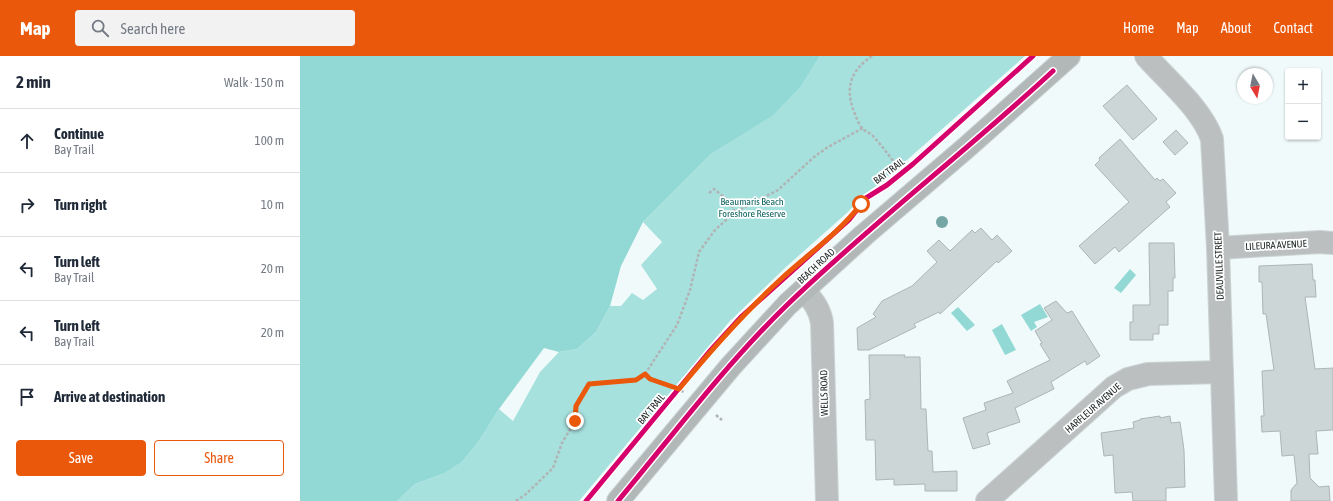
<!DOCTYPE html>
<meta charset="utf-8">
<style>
body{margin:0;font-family:"Asap Condensed",sans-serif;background:#f2f2f3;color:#1f2937}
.controls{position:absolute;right:12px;top:12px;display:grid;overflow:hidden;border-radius:4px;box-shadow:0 1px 3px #0004}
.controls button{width:36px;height:36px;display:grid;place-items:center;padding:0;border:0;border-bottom:1px solid #e0e1e3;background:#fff;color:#1f2937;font:20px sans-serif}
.compass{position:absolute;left:937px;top:12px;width:36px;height:36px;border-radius:50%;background:#fff;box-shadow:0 1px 3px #0004;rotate:170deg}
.stop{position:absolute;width:12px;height:12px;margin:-9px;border:3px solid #ea580c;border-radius:50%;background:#fff}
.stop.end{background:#ea580c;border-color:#fff;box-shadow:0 1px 4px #0008}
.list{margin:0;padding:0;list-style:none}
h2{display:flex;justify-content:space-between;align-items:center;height:52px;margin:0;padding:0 16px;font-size:17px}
h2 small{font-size:13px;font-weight:400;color:#747a83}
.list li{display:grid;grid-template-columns:26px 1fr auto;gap:12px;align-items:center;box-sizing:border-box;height:64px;padding:0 16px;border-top:1px solid #e0e1e3}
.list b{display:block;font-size:15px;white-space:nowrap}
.list p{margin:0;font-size:13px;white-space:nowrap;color:#747a83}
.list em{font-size:13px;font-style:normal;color:#747a83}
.actions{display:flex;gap:8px;padding:12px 16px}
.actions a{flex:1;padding:9px 0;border:1px solid #ea580c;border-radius:4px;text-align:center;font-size:14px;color:#ea580c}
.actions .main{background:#ea580c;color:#fff}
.icon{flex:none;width:22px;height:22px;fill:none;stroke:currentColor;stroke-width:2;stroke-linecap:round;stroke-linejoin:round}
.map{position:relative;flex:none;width:1033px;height:445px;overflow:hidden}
header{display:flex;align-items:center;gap:24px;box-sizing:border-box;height:56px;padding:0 20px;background:#ea580c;color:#fff}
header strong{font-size:19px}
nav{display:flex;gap:22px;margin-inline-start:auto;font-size:14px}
.search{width:280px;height:36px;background:#f2f2f3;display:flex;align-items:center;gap:10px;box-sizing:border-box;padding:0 14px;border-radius:4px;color:#747a83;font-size:15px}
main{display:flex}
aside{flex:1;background:#fff}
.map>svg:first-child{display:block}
.forest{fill:#a7e1de}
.water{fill:#92d9d5}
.building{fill:#cdd6d6;stroke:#adb5b5}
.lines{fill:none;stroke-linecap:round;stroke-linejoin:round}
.minor-casing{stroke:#ccd4d3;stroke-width:24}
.major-casing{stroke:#ccd4d3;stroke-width:24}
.path{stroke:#b0b4b4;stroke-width:2.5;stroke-dasharray:3 2;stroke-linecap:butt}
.minor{stroke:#bbbfbf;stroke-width:22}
.major{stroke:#b2b8b8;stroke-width:22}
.cycleway-casing{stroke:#fff;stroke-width:8}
.cycleway{stroke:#d6006c;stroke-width:5}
.tree{fill:#74a6a5}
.route{stroke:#ea580c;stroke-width:5}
.labels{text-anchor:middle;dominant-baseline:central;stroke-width:3.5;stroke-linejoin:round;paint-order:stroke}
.street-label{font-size:10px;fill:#212928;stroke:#fff}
.park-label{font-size:10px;fill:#0e625f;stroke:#fff}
</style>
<header>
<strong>Map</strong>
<div class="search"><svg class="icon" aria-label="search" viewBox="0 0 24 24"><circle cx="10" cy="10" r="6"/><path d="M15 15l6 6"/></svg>Search here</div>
<nav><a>Home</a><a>Map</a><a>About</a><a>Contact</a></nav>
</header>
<main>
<aside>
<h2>2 min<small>Walk · 150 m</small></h2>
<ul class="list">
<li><svg class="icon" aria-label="ahead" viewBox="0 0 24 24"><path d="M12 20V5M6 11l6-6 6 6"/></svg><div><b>Continue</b><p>Bay Trail</p></div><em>100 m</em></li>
<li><svg class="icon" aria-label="right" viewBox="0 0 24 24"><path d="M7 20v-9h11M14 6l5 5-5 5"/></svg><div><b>Turn right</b></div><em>10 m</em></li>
<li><svg class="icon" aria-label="left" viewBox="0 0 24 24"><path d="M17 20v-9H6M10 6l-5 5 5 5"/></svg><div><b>Turn left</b><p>Bay Trail</p></div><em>20 m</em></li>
<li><svg class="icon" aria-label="left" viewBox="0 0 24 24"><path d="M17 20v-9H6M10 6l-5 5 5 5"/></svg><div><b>Turn left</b><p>Bay Trail</p></div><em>20 m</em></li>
<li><svg class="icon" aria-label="arrive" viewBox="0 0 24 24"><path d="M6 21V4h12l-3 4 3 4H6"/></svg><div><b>Arrive at destination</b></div></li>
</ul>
<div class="actions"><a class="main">Save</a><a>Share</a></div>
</aside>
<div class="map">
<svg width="1033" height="445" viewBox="0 0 1033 445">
<rect width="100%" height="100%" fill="#f0fafa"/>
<polygon class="forest" points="520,0 725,0 582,126 563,139 548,156 486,211 430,265 279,445 97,445 115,428 145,417 162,406 179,385 199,353 213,365 240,316 259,296 277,293 296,276 310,250 321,250 332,237 343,244 357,233 341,209 362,186 343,166 411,98 439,80 502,29"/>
<g class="water">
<polygon points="0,0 520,0 502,29 473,59 411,98 343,166 321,210 310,250 296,276 277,293 259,296 244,292 199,353 179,385 162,406 145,417 115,428 97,445 0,445"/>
<polygon points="830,213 836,219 821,237 814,232"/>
<polygon points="740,248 748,261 734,266 737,271 731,275 721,259"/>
<polygon points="658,251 675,269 667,275 651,257"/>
<polygon points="702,268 716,294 705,299 692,274"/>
</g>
<g class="building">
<polygon points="827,29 857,63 833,84 803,50"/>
<polygon points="876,74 888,87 875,99 863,86"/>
<polygon points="820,83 855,124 857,122 860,125 863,123 876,137 866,146 870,151 819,196 815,191 795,208 779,190 829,146 795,109 800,104 799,102"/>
<polygon points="681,172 692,184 697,179 712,195 698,207 697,205 640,258 639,256 614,268 616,271 569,294 558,294 557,272 576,261 573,258 582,245 612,230 637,206 627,195 639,184 650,195 672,174 675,177"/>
<polygon points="849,187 874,187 875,222 873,222 873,235 868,235 868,269 859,269 859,278 853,278 853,284 830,284 830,266 833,266 833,249 850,249"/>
<polygon points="1012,208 1013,224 1015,224 1016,241 1005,241 1015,313 1033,312 1033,374 1016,375 1018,398 1009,398 1010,422 1019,431 1029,430 1030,445 991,445 991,434 997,427 994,399 982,400 980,375 962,376 961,360 964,360 962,315 974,314 966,258 963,258 962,226 959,226 959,210"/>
<polygon points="756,245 767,257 772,255 800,300 787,309 785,305 751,326 754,333 715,352 720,366 687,377 690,388 673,393 663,362 686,354 684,347 713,337 707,325 750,304 740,288 742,287 735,275 752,264 744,252"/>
<polygon points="569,299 605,299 604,301 620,301 621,353 626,353 628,395 632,395 633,416 657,415 657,435 625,435 625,428 594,429 594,423 576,424 575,384 566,384 565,344 570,343"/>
<polygon points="860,360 860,362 870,360 871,367 880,366 884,394 885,431 866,432 866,445 833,445 832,436 815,437 813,399 804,400 801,377 834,372 833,366 840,364 840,363"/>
</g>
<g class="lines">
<defs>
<g id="minor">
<path d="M846,0c21,24 56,53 66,83l6,109 8,253"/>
<polyline points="918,192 1020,186 1033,187"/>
<path d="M504,234c9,11 16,19 18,33l5,178"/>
<polyline points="687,445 814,331 828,323 848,318 922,316"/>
</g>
<polyline id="major" points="318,445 431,310 488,248 564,179 667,91 769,0"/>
</defs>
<use href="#minor" class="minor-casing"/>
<use href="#major" class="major-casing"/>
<g class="path">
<path d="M572,0c-20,14 -27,29 -19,53 3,7 5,15 10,20 3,3 7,4 10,7 11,12 20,25 29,37"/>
<polyline points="409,137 414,133 429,145 435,156"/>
<polyline points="345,318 350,323 384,336"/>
<polyline points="416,359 422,364"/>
<polyline points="216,445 226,438 253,412 262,387 275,365 278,346 289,328 336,324 345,318 377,269 390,234 399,196 415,174 435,156 478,134 514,101 528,91 563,72"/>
</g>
<use href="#minor" class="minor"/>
<use href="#major" class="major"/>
<defs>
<g id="cycleway">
<polyline points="286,445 409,296 442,260 549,164 566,142 587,129 613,108 733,0"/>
<path d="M318,445c55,-66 107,-136 169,-196 85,-82 180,-154 266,-234"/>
</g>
</defs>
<use href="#cycleway" class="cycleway-casing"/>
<use href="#cycleway" class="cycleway"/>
</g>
<circle class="tree" cx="642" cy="166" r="6"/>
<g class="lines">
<path class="route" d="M275,365l1,-15 13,-22 47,-4 9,-6 5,5 29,10c32,-39 65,-76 102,-110 27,-25 58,-46 80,-75"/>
</g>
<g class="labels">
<g class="street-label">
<text transform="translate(589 115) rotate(-37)">BAY TRAIL</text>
<text transform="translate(976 189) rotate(-3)">LILEURA AVENUE</text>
<text transform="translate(516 210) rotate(-43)">BEACH ROAD</text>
<text transform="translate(919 210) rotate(-92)">DEAUVILLE STREET</text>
<text transform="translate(524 337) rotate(-91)">WELLS ROAD</text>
<text transform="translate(793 352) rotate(-41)">HARFLEUR AVENUE</text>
<text transform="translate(351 353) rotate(-50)">BAY TRAIL</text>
</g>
<g class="park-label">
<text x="452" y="145">Beaumaris Beach<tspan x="452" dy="12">Foreshore Reserve</tspan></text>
</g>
</g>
</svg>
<div class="controls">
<button>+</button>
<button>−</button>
</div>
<svg class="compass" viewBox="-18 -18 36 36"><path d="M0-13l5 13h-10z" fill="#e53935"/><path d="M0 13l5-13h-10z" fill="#747a83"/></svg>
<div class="stop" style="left:561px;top:148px"></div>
<div class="stop end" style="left:275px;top:365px"></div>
</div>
</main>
